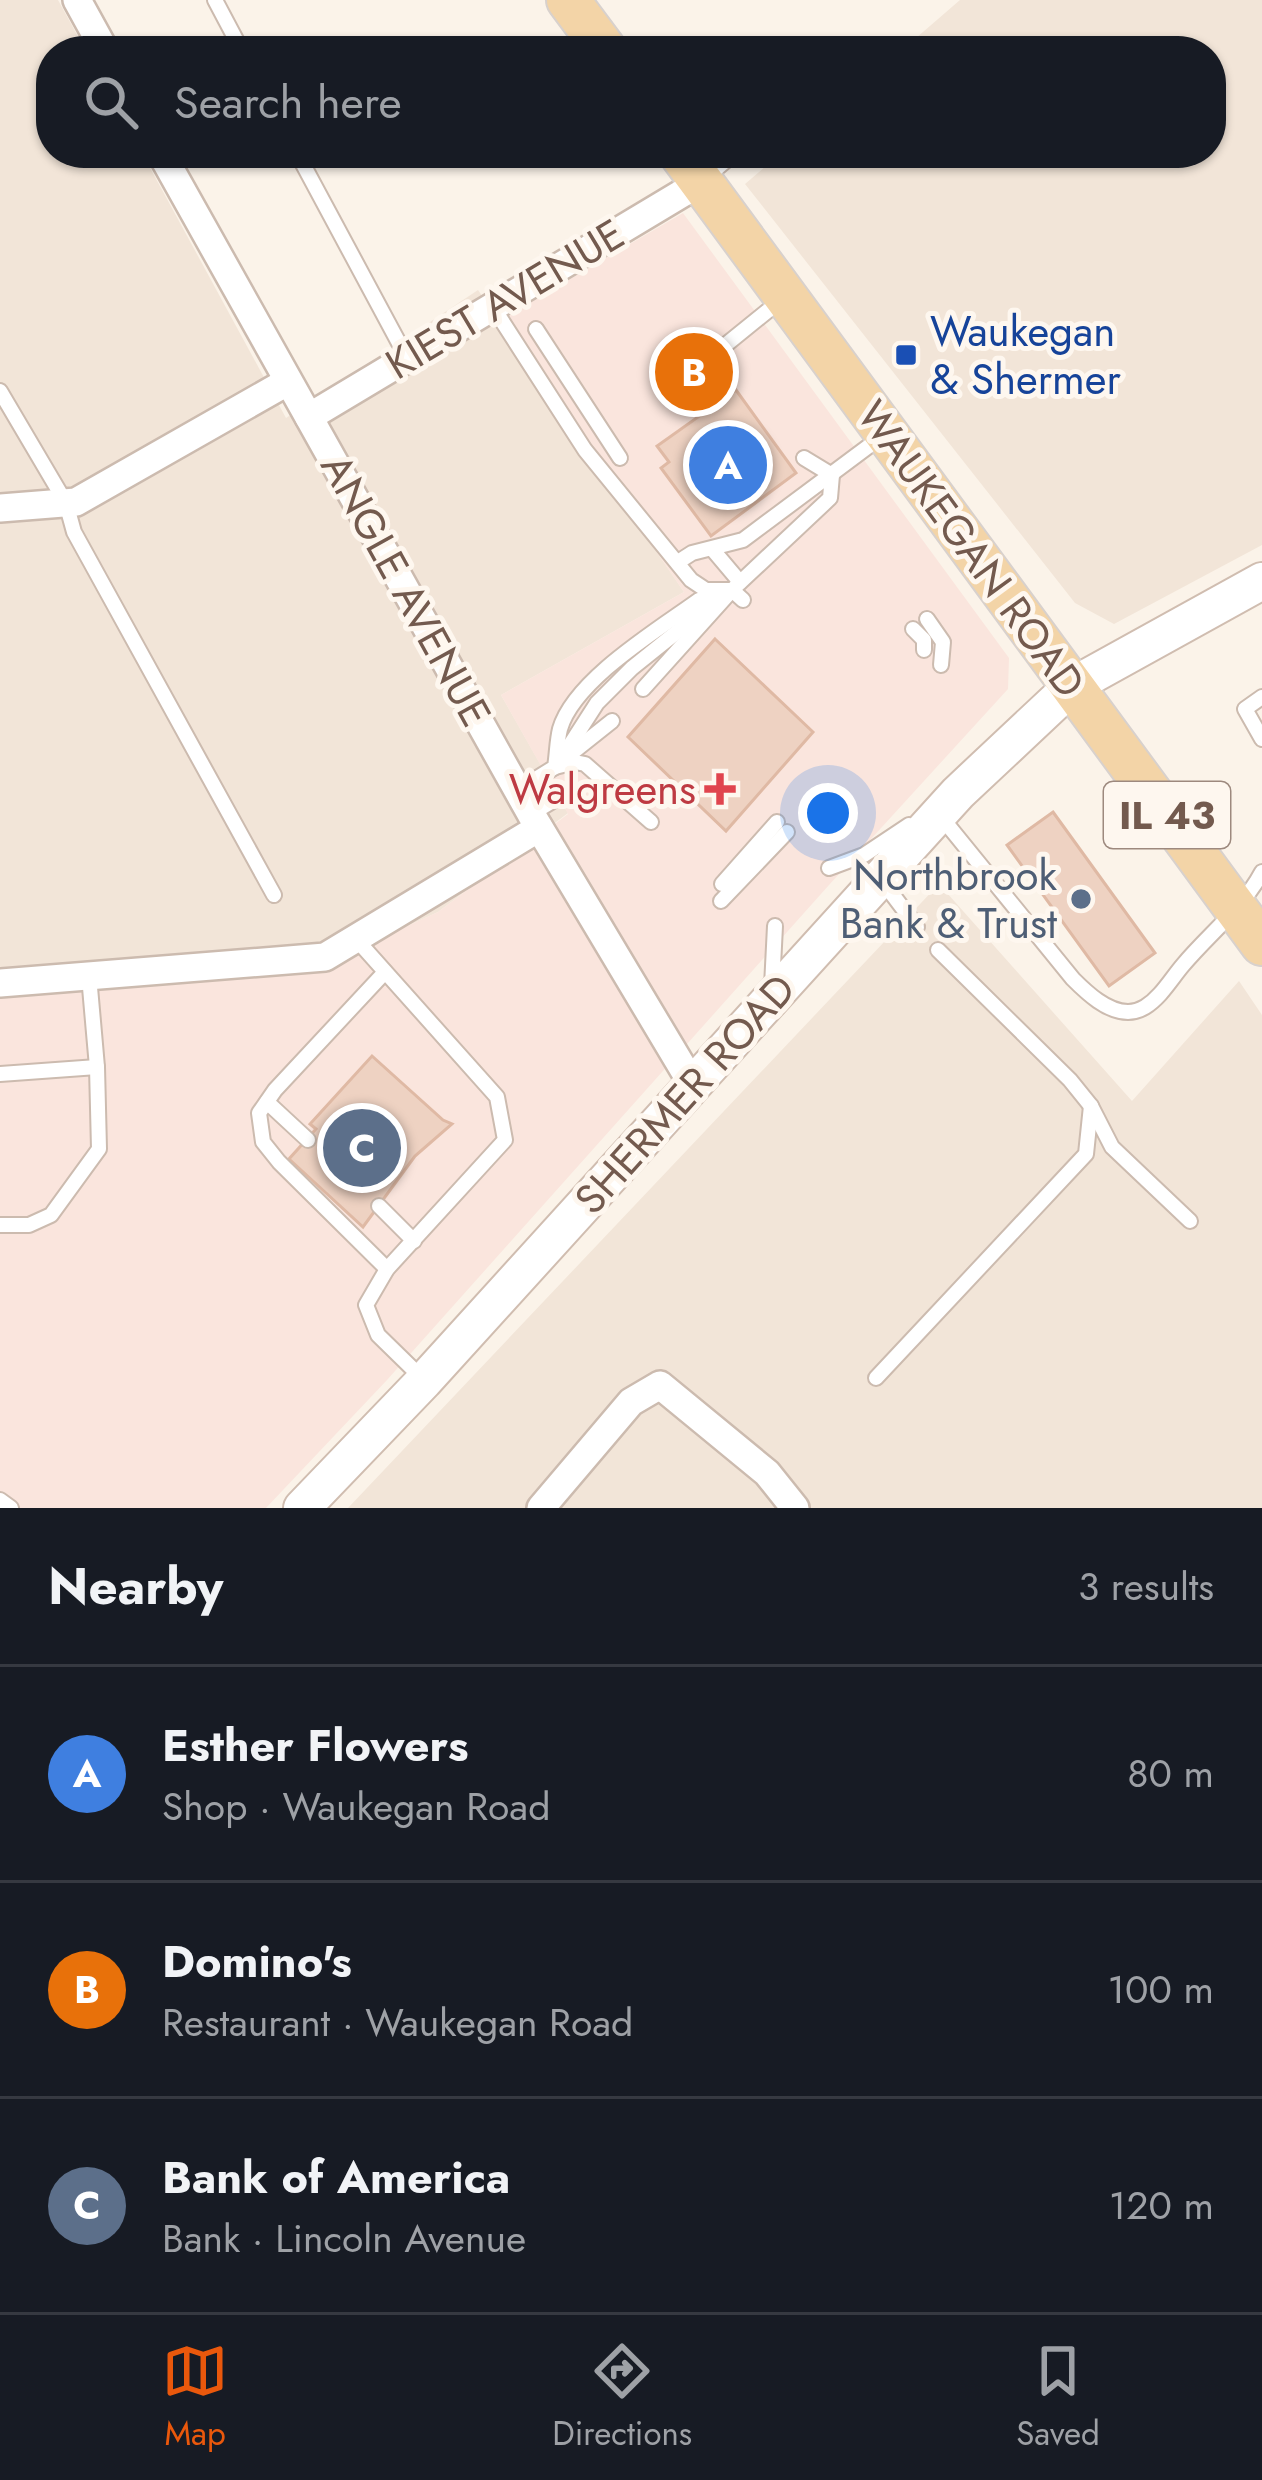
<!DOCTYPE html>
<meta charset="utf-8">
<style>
body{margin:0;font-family:Jost,sans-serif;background:#20242c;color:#f1f3f6}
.you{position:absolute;left:828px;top:813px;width:42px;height:42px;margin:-30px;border:9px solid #fff;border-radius:50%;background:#1a73e8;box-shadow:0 0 0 18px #1a73e833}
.badge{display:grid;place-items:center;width:78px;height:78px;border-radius:50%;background:#ea580c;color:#fff;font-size:39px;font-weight:700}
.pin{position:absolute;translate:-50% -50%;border:6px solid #fff;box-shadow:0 3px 12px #0006}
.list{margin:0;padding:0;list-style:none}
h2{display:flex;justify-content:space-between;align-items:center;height:156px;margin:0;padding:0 48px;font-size:51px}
h2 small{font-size:39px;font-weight:400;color:#9ea1a6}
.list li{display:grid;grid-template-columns:78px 1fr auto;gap:36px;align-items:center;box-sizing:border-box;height:216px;padding:0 48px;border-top:3px solid #363941}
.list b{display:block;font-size:45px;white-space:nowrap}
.list p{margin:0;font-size:39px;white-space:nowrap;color:#9ea1a6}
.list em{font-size:39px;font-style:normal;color:#9ea1a6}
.icon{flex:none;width:66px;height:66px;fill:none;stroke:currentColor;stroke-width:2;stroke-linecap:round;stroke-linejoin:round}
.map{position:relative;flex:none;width:1262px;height:1508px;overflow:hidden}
.search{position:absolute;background:#171b24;box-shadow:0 3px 9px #0004;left:36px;right:36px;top:36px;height:132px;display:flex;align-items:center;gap:30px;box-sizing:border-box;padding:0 42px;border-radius:48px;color:#9ea1a6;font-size:45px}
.sheet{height:804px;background:#171b24}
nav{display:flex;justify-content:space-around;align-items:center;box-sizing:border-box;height:168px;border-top:3px solid #363941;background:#171b24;font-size:33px;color:#9ea1a6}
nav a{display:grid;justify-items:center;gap:6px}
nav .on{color:#ea580c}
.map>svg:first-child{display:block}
.residential{fill:#f2e5d8}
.commercial{fill:#fae5dd}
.building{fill:#eed2c2;stroke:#dfb9a4;stroke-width:3}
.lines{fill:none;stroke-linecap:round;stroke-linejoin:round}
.lane-casing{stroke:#ccbbaf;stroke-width:18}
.street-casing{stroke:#ccbbaf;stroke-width:32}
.secondary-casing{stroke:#d0bdb0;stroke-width:40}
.primary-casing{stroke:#d8d1cd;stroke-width:46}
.lane{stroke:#fff;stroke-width:14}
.street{stroke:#fff;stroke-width:27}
.secondary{stroke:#fff;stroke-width:36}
.primary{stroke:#f3d4a7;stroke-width:42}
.transit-dot{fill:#1a4fb4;stroke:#fef7ef;stroke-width:4.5}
.health-dot{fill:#e0444e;stroke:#fef7ef;stroke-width:4.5}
.service-dot{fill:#5c6f8a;stroke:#fef7ef;stroke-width:4.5}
.labels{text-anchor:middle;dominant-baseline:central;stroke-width:10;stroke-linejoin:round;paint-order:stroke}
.shield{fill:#fef7ef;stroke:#9d897e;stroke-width:3}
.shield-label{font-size:39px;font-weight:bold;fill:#735a4e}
.street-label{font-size:42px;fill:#735a4e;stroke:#fef7ef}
.transit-label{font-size:42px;fill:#164399;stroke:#fef7ef;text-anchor:start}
.health-label{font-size:42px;fill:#be3a42;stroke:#fef7ef;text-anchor:end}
.service-label{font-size:42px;fill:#4e5e75;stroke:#fef7ef;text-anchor:end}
</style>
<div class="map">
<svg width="1262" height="1508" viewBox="0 0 1262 1508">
<rect width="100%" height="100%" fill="#fbf3e9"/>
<g class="residential">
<polygon points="0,0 58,0 86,51 51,51 51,153 142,153 286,418 478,290 684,592 501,695 568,813 438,912 313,969 0,996"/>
<polygon points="960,0 1262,0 1262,545 1114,624 1075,603 745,184 781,153 1211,153 1211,51 901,51"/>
<polygon points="939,884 1132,1101 1239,981 1262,1015 1262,1508 348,1508"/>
</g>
<polygon class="commercial" points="683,213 1009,658 1008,689 829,885 387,1380 266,1508 0,1508 0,996 313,969 438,912 568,814 501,695 684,592 498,321"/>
<g class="building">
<polygon points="736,390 796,473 711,536 661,468 669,462 657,446"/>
<polygon points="715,639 813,732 726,831 628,737"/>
<polygon points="1053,812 1155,953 1109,986 1007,845"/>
<polygon points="372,1056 443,1120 452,1124 415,1156 363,1227 289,1159 316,1129 310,1124"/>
</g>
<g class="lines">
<defs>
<g id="lane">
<polyline points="215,0 242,51"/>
<polyline points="297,153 407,358"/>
<polyline points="705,178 735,153"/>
<polyline points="493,307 585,450 691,580 706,590 732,590 743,600"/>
<polyline points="536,329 620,458"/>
<polyline points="723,347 781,300"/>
<polyline points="0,391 66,503 74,532 274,895"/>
<polyline points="804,458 832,475"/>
<polyline points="713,550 740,582"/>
<polyline points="678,562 692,553 743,540 881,437"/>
<polyline points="927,619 943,642 941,665"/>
<polyline points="913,629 924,640 924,650"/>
<polyline points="643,689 732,590 830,498 832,475"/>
<polyline points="1262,697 1245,709 1262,739"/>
<polyline points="568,756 612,721"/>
<polyline points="559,762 597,703 632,668 718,599"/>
<polyline points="555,767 575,762 585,764 651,822"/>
<path d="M518,790l37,-23c2,-12 2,-26 5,-38 14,-49 99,-100 139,-129l17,-5"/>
<polyline points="531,814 556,799"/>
<path d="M942,818l131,161c14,14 34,33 55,33 6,0 12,-2 17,-5 16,-10 26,-28 38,-42 27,-32 59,-56 79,-93"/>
<polyline points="829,868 864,855 909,825"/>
<polyline points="883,882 917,927"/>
<polyline points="722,884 777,822"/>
<polyline points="721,901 787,832"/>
<polyline points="356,939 497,1097 505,1140 387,1269 366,1305 378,1335 421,1377"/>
<polyline points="938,950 1070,1080 1091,1106 1112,1147 1190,1221"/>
<polyline points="385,972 275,1090 259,1113 263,1142 279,1162 387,1269"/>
<polyline points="772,986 775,926"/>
<polyline points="0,1074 97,1067"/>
<polyline points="267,1102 308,1140"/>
<polyline points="379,1206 414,1241"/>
<polyline points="0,1225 29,1225 51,1215 99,1149 97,1067 89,976"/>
<polyline points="876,1378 1086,1154 1091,1106"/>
<polyline points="0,1500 11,1508"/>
</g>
<g id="street">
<polyline points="77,0 105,51"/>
<polyline points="161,153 531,814 693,1085"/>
<polyline points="309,417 701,182"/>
<polyline points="0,508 76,502 287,382"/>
<polyline points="0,983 325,957 539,828"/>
<polyline points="541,1508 631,1402 660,1385 767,1473 795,1508"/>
</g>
<polyline id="secondary" points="302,1508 424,1381 958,793 1072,686 1262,581"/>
<g id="primary">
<polyline points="568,0 606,51"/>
<polyline points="680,153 1262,944"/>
</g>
</defs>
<use href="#lane" class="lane-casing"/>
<use href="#street" class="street-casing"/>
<use href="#secondary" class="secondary-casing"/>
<use href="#primary" class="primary-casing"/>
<use href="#lane" class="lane"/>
<use href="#street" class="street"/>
<use href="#secondary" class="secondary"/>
<use href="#primary" class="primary"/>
</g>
<rect class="transit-dot" x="894" y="343" width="24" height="24" rx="6"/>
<path class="health-dot" d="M714 771h12v12h12v12h-12v12h-12v-12h-12v-12h12z"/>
<circle class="service-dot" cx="1081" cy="899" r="12"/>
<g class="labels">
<rect class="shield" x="1104" y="782" width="126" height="66" rx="9"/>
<g class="shield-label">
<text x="1167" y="815">IL 43</text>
</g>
<g class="street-label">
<text transform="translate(505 299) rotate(-31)">KIEST AVENUE</text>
<text transform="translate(971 549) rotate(54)">WAUKEGAN ROAD</text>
<text transform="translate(406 590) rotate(61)">ANGLE AVENUE</text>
<text transform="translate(685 1094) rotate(-48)">SHERMER ROAD</text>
</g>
<g class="transit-label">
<text x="930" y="331">Waukegan<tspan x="930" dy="48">&amp; Shermer</tspan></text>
</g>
<g class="health-label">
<text x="696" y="789">Walgreens</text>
</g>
<g class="service-label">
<text x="1057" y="875">Northbrook<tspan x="1057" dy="48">Bank &amp; Trust</tspan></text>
</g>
</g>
</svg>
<div class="you"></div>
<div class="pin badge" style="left:728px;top:465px;background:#3f7fe0">A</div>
<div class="pin badge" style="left:694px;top:372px;background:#e8710a">B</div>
<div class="pin badge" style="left:362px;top:1148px;background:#5c6f8a">C</div>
<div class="search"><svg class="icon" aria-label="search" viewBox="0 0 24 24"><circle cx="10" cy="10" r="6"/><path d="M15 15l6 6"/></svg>Search here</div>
</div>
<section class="sheet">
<h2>Nearby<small>3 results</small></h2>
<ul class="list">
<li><span class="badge" style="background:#3f7fe0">A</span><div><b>Esther Flowers</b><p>Shop · Waukegan Road</p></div><em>80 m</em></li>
<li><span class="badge" style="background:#e8710a">B</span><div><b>Domino's</b><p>Restaurant · Waukegan Road</p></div><em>100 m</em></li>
<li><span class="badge" style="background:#5c6f8a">C</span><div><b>Bank of America</b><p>Bank · Lincoln Avenue</p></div><em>120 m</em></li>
</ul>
</section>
<nav>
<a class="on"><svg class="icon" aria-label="map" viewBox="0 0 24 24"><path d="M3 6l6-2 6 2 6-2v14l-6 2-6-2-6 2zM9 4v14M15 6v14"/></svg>Map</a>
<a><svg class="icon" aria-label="directions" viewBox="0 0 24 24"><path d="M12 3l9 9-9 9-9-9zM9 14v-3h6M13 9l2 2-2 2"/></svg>Directions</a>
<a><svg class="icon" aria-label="saved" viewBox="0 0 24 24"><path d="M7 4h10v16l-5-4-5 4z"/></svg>Saved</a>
</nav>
